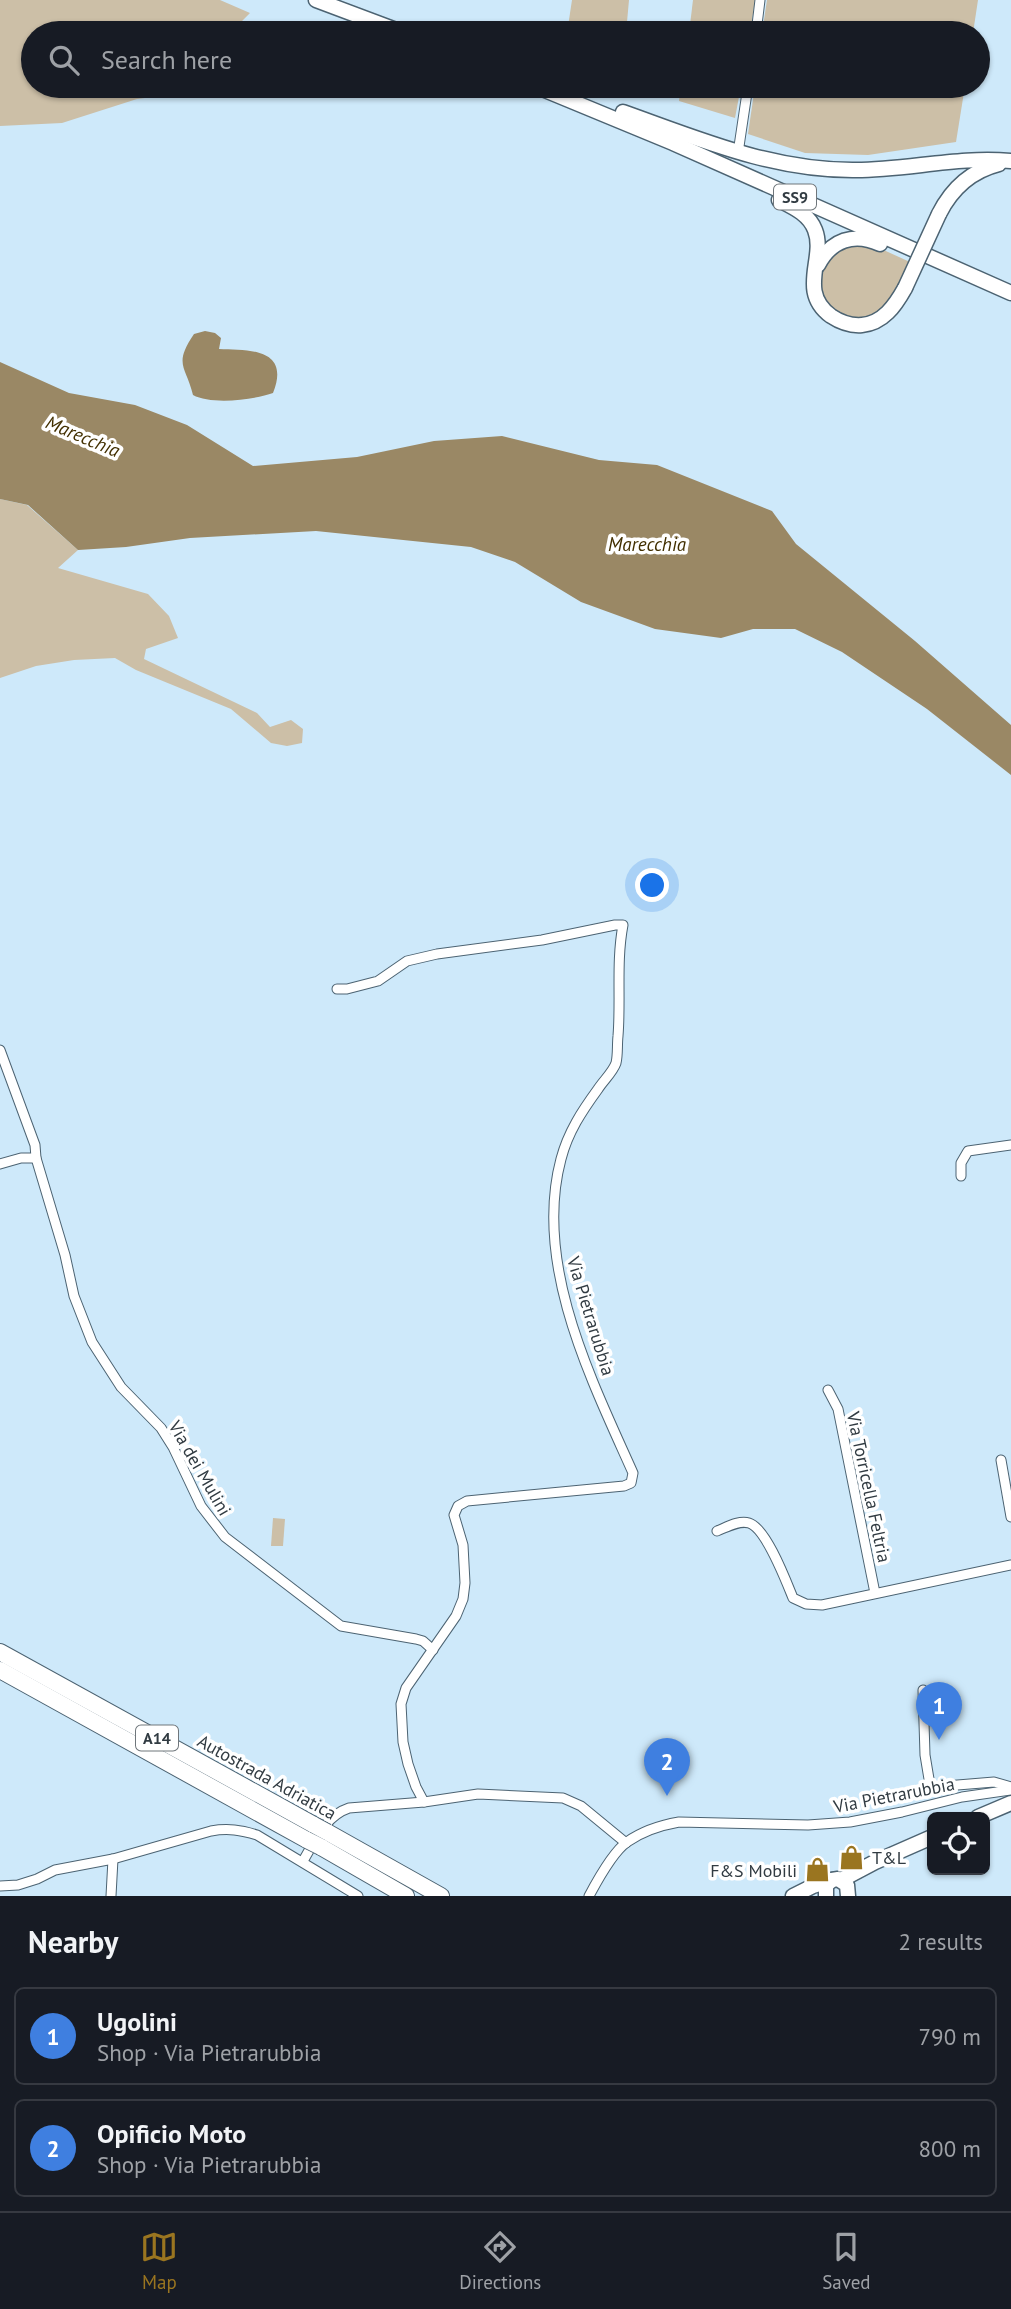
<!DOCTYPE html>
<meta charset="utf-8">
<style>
body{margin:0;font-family:"PT Sans",sans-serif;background:#242831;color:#f1f3f6}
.controls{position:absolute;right:21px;bottom:21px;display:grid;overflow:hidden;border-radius:10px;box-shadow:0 2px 5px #0004}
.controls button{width:63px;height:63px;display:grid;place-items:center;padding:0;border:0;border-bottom:2px solid #363941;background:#171b24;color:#f1f3f6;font:35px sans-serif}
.you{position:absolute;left:653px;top:886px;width:24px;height:24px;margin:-18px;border:5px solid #fff;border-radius:50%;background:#1a73e8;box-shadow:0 0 0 10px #1a73e833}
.badge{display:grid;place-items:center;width:46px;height:46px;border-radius:50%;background:#9a7520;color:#fff;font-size:23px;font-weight:700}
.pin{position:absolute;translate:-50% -58px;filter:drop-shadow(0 2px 4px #0008)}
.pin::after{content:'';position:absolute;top:37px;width:24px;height:21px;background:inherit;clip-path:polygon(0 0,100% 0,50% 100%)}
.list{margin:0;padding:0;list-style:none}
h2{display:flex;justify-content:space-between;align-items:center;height:91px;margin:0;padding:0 28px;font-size:30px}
h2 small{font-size:23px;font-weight:400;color:#9ea1a6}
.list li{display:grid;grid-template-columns:46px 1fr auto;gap:21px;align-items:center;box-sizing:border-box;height:98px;margin:0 14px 14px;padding:0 14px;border:2px solid #363941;border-radius:10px}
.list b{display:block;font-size:26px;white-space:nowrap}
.list p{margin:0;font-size:23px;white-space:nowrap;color:#9ea1a6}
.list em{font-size:23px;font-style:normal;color:#9ea1a6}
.icon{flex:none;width:38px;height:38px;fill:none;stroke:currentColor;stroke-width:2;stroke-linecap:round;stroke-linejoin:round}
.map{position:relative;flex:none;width:1011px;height:1896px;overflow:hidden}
.search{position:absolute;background:#171b24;box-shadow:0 2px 5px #0004;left:21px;right:21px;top:21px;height:77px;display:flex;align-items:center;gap:18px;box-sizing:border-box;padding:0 24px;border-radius:38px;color:#9ea1a6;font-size:26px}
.sheet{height:315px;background:#171b24}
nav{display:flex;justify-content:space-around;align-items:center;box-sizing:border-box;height:98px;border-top:2px solid #363941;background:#171b24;font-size:19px;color:#9ea1a6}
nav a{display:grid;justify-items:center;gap:4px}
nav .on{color:#9a7520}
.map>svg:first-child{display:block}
.green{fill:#ccbfa7}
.water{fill:#9a8865}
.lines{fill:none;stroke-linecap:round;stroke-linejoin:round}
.minor-casing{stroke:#4c6372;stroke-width:11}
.primary-casing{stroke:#4c6372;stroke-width:17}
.motorway-casing{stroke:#4c6372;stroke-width:18}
.minor{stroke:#fff;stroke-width:9}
.primary{stroke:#fff;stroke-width:14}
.motorway{stroke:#fff;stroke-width:16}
.primary-bridge-casing{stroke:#4c6372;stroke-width:17;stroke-linecap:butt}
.motorway-bridge-casing{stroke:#4c6372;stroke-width:18;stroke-linecap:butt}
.primary-bridge{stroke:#fff;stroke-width:14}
.motorway-bridge{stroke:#fff;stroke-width:16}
.labels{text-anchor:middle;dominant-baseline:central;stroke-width:7;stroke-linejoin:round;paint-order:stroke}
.shield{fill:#fff;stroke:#6f767b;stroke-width:2}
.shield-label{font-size:16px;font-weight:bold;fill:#313b42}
.street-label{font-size:18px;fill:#313b42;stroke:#fff}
.poi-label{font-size:18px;fill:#313b42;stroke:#fff;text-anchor:start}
.water-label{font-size:19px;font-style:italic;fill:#422f00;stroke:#fff}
</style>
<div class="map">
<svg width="1011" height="1896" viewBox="0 0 1011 1896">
<rect width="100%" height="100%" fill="#cee9fa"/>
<g class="green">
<polygon points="0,0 220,0 250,13 235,28 235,33 33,33 33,86 237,86 137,99 62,123 0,126"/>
<polygon points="572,0 629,0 626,33 567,33"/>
<polygon points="693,0 755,0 750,33 689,33"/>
<polygon points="767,0 978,0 973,33 762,33"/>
<polygon points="681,86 741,86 735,118 679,101"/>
<polygon points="755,86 965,86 956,142 868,155 805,153 748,134"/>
<path d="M866,242l44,20c-8,15 -13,36 -27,47 -42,34 -89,-27 -48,-59 7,-6 22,-6 31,-8z"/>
<polygon points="0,499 27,505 78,550 58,568 148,594 169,616 178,638 146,649 144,659 257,713 270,727 291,720 303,729 302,743 287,746 271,743 231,709 136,670 115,658 74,660 36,666 0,678"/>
<polygon points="273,1518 285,1519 283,1546 271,1546"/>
</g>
<g class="water">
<path d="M205,331l10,2 6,5 -2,11c29,1 72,-1 54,44 -19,7 -62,12 -80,2 -7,-29 -20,-30 1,-61z"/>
<polygon points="0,362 69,393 135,405 187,425 253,466 357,457 434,441 502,436 599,460 657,465 772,511 796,544 915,641 1011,725 1011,775 927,709 842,652 795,629 753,629 721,638 655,629 581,602 515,562 471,547 316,531 190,538 126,547 78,550 28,505 0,499"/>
</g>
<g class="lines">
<defs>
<g id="minor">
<polyline points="756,33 760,0"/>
<polyline points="738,153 748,86"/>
<path d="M337,989h10l31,-8 29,-20 30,-7 105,-14 73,-15h8c-7,37 -2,74 -5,111 -1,9 0,19 -2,27 -3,9 -13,18 -18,26 -16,22 -30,43 -37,70 -28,105 30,220 72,314l-2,10 -7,3 -157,15 -9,5 -4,9 9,30 2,38 -2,16 -7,17 -50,72 -5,16 2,38 5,22 8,23 8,15"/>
<polyline points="0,1050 35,1145 36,1158 65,1255 74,1296 92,1342 121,1387 161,1428 173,1447 201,1506 225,1537 341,1626 416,1639 423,1641 433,1650"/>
<polyline points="0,1164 21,1158 36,1158"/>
<polyline points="961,1176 961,1163 968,1151 1011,1145"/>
<polyline points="828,1390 838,1409 875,1593"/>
<polyline points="1001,1460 1011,1517"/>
<path d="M717,1531c10,-4 22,-11 32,-8 17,5 37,58 44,75l13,6 16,1 189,-40"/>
<polyline points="923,1690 925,1755 930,1785 933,1787 994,1782 1011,1787"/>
<path d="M303,1861c12,-20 22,-45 46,-53l75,-6 54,-8 85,4 18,8 45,37"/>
<path d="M0,1886l18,-1 19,-6 18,-9 58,-11 98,-28c17,-3 30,-1 46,4l101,61"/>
<polyline points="111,1896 113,1859"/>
<path d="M589,1896c8,-15 25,-45 38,-54 14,-10 35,-17 52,-20l129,3 42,-3 52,-10 60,-15 49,-7"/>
</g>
<g id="primary">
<polyline points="316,0 404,33"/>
<polyline points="535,86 673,143 1011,293"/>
<path d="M623,112c76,27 150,59 233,58 51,0 104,-14 155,-9"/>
<path d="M779,200c14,7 30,14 36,30 11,28 -18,61 16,86 9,6 19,10 31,9 21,-2 33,-19 43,-37"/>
<path d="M939,214c13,-26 32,-43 60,-50"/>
<path d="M818,265c13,-25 36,-33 62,-21"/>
<polyline points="978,1817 1011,1803"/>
<polyline points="841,1880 875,1862 932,1837"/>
<polyline points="793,1896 813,1886 832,1880"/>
<polyline points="826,1896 826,1885 832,1880 838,1879 847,1885 848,1896"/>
</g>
<g id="motorway">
<polyline points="0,1652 314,1825"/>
<polyline points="0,1670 307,1840"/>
<polyline points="327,1832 441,1896"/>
<polyline points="321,1847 406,1896"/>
</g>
</defs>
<use href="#minor" class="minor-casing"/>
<use href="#primary" class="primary-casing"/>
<use href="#motorway" class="motorway-casing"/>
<use href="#minor" class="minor"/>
<use href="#primary" class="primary"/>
<use href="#motorway" class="motorway"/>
<defs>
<polyline id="primary-bridge" points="905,288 939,214"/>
<g id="motorway-bridge">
<polyline points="314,1825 327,1832"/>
<polyline points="307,1840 321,1847"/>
</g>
</defs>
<use href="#primary-bridge" class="primary-bridge-casing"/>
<use href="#motorway-bridge" class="motorway-bridge-casing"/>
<use href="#primary-bridge" class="primary-bridge"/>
<use href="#motorway-bridge" class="motorway-bridge"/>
</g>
<defs>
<symbol id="shop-bare" viewBox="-9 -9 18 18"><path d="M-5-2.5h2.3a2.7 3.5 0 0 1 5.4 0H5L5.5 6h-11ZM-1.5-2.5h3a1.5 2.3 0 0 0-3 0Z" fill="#9a7520" stroke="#fff" stroke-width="2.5" paint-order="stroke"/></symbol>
</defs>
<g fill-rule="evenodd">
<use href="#shop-bare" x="834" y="1840" width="35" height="35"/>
<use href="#shop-bare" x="800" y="1852" width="35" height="35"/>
</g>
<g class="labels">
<g class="shield">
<rect x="774" y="184.5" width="42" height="25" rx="5"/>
<rect x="136" y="1725.5" width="42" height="25" rx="5"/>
</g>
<g class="shield-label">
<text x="795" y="197">SS9</text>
<text x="157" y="1738">A14</text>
</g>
<g class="street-label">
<text transform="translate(591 1316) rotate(73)">Via Pietrarubbia</text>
<text transform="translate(200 1468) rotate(60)">Via dei Mulini</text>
<text transform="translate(869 1487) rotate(78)">Via Torricella Feltria</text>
<text transform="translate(267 1777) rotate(29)">Autostrada Adriatica</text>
<text transform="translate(894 1795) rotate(-11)">Via Pietrarubbia</text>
</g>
<g class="poi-label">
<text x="872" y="1857">T&amp;L</text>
<text x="797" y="1870" text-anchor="end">F&amp;S Mobili</text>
</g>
<g class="water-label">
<text transform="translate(83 436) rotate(23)">Marecchia</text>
<text x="647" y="544">Marecchia</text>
</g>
</g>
</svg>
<div class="controls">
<button><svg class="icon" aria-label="locate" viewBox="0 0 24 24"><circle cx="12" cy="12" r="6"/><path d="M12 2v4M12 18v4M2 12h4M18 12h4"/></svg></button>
</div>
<div class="you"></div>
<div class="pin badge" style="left:939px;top:1740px;background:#3f7fe0">1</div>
<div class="pin badge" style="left:667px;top:1796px;background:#3f7fe0">2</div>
<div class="search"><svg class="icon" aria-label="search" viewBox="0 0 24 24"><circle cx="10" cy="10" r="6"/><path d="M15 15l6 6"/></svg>Search here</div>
</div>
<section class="sheet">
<h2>Nearby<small>2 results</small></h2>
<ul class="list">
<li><span class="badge" style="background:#3f7fe0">1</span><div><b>Ugolini</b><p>Shop · Via Pietrarubbia</p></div><em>790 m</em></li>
<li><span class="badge" style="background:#3f7fe0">2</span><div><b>Opificio Moto</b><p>Shop · Via Pietrarubbia</p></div><em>800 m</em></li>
</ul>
</section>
<nav>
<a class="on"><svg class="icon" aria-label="map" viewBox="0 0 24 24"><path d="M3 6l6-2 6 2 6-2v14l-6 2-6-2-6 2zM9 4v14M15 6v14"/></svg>Map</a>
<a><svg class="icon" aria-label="directions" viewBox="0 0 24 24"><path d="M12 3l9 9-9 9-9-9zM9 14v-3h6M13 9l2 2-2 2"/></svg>Directions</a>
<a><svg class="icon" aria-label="saved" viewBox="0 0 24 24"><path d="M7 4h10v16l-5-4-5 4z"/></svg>Saved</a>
</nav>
